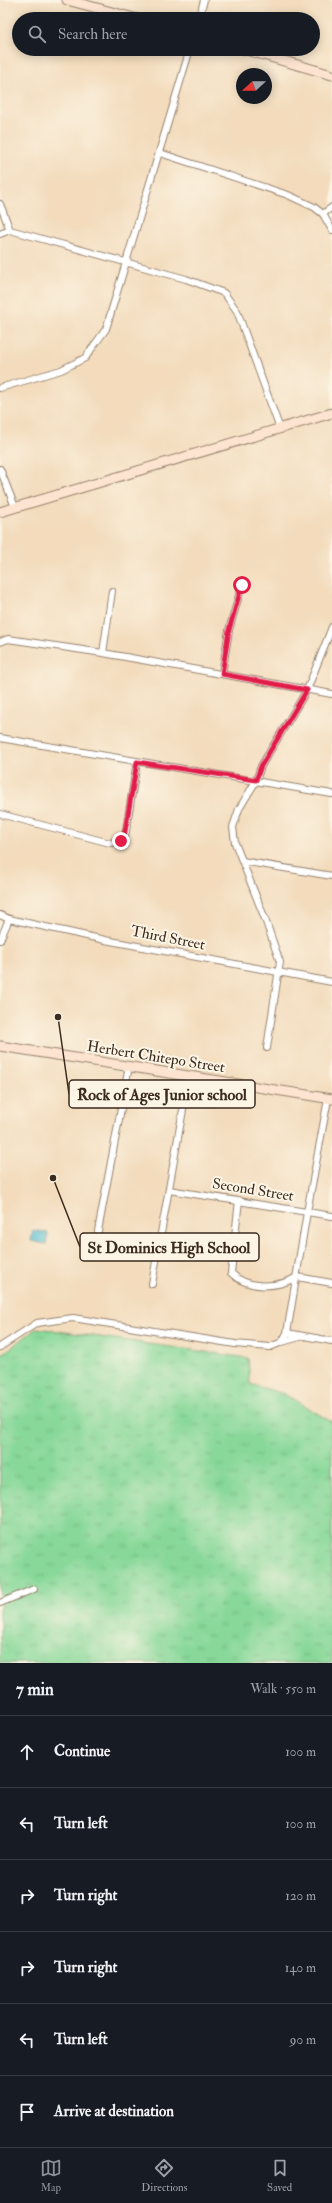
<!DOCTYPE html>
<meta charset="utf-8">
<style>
body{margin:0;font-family:"IM FELL Double Pica",serif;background:#242831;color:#f1f3f6}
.compass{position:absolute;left:236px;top:68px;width:36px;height:36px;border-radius:50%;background:#171b24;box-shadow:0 2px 10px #0003;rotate:249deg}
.stop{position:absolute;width:12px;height:12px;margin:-9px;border:3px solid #e11d48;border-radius:50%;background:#fff}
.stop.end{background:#e11d48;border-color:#fff;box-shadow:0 1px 4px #0008}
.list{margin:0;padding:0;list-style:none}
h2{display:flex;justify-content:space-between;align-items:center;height:52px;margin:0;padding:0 16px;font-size:17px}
h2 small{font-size:13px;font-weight:400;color:#9ea1a6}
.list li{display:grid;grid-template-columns:26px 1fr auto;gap:12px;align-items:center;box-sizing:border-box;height:72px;padding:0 16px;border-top:1px solid #363941}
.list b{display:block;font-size:15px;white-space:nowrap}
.list em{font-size:13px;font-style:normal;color:#9ea1a6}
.icon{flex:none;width:22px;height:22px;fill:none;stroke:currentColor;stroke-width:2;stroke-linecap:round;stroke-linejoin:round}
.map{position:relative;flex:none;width:332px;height:1663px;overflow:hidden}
.search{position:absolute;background:#171b24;box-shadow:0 2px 10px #0003;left:12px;right:12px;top:12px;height:44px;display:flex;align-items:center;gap:10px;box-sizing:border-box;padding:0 14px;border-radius:22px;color:#9ea1a6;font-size:15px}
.sheet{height:484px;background:#171b24}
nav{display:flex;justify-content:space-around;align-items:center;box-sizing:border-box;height:56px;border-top:1px solid #363941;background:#171b24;font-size:11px;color:#9ea1a6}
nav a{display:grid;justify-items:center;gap:2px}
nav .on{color:#8c9099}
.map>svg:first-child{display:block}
.grass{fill:url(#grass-tufts);stroke:#61815c}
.water{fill:#55bdd2;stroke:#487478}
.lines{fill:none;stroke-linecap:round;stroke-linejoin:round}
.street-casing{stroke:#97826d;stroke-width:8}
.secondary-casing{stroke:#97826d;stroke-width:11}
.street{stroke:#fff;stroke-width:6}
.secondary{stroke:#fde4d1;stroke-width:9}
.route{stroke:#e11d48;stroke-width:5}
.labels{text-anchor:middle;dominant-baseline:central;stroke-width:4;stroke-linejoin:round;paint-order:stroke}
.street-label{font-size:15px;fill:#3b2a1e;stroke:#fcf5e5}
.leader{fill:none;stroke:#3b2a1e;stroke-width:1.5}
.callout-dot{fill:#3b2a1e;stroke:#fcf5e5;stroke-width:1.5}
.callout{fill:#fcf5e5;stroke:#3b2a1e;stroke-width:1.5}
.callout-label{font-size:16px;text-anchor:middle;font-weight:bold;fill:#3b2a1e}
</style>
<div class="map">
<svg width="332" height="1663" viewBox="0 0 332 1663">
<defs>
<pattern id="grass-tufts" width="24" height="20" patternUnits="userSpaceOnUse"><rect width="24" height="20" fill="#87d899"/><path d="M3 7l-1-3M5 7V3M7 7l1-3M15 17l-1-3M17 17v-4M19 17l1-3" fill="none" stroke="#75ba83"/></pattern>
</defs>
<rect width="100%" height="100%" fill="#fcf5e5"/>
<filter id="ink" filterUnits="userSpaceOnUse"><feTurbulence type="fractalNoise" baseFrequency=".025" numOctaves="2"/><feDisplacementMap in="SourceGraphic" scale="8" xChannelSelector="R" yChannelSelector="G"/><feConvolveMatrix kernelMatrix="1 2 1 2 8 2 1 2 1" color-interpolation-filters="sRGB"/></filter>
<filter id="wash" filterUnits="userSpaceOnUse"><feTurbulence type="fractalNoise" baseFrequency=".012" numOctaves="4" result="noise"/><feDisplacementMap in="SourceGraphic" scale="16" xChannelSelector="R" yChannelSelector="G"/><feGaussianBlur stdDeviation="0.9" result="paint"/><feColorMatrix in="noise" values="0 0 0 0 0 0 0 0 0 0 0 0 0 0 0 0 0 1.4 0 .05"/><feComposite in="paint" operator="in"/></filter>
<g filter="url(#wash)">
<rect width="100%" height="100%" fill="#f3dbbc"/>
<polygon class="grass" points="37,1328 248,1358 250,1384 284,1394 332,1422 332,1663 0,1663 0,1356"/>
<polygon class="water" points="33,1230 48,1233 46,1244 31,1241"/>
</g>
<g filter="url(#ink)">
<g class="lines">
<defs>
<g id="street">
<polyline points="199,19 204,0"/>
<polyline points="160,153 288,195 314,207 323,214 332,230"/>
<polyline points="0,204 10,230 186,279 224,293 237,311 280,429"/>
<polyline points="323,214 332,207"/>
<polyline points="0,234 10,230"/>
<polyline points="0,388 61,370 85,358 106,329 190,49"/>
<polyline points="0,469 15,507"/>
<polyline points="0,642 8,639 103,653 332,694"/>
<polyline points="103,653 112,591"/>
<polyline points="222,674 229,630 242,585"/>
<polyline points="0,738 332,794"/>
<polyline points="0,814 110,843 121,841 125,837 137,762"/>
<polyline points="242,861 332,876"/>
<polyline points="0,915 9,919 105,940 332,982"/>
<polyline points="0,940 9,919"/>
<polyline points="267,1048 280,962 265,919 235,843 233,827 239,809 256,781 261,766 307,690 332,627"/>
<polyline points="169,1190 332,1216"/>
<path d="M239,1200l-8,73c17,17 47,15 66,4l35,6"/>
<polyline points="98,1231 129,1066"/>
<polyline points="152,1284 189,1076"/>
<polyline points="287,1333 332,1341"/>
<polyline points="282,1342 303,1336"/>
<polyline points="0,1347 37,1323 73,1318 235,1344 270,1347 282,1342 287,1333 307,1212 328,1099"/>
<polyline points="0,1603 34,1589"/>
</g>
<g id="secondary">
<polyline points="67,0 138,19"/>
<polyline points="243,49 332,75"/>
<polyline points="0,512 332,413"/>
<polyline points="0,1046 332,1099"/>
</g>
</defs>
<use href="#street" class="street-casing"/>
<use href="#secondary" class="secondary-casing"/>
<use href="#street" class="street"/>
<use href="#secondary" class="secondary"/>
</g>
</g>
<g class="lines" filter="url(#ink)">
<polyline class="route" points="121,841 124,837 137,762 256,780 261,766 307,690 222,674 229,630 242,585"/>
</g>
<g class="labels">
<g class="street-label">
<text transform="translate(168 938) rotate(11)">Third Street</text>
<text transform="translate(156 1057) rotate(9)">Herbert Chitepo Street</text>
<text transform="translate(253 1190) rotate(9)">Second Street</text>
</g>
</g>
<path class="leader" d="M58 1017L69 1094M53 1178L80 1247"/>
<g class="callout-dot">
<circle cx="58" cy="1017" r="4"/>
<circle cx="53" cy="1178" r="4"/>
</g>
<g class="callout">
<rect x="69" y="1080" width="186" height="28" rx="4"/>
<rect x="80" y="1233" width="179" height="28" rx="4"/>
</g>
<g class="callout-label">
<text x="162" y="1100">Rock of Ages Junior school</text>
<text x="169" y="1253">St Dominics High School</text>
</g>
</svg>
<svg class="compass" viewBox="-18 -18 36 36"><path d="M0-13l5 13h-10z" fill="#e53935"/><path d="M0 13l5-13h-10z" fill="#9ea1a6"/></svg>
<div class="stop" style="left:242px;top:585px"></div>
<div class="stop end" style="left:121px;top:841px"></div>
<div class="search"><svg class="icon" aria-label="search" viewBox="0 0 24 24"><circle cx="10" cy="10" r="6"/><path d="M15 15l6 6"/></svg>Search here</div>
</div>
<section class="sheet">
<h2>7 min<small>Walk · 550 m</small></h2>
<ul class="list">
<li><svg class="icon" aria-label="ahead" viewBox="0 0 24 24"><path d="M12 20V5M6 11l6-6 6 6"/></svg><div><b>Continue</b></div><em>100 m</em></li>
<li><svg class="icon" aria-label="left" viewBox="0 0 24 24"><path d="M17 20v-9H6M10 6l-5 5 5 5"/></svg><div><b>Turn left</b></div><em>100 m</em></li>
<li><svg class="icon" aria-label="right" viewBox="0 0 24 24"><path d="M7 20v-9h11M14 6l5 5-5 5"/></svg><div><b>Turn right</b></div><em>120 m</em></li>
<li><svg class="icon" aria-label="right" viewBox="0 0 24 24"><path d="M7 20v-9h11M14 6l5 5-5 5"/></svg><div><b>Turn right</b></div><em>140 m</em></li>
<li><svg class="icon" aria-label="left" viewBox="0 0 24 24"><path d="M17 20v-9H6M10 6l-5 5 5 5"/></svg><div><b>Turn left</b></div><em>90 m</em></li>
<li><svg class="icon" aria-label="arrive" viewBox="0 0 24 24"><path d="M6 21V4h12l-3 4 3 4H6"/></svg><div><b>Arrive at destination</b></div></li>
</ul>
</section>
<nav>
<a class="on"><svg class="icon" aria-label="map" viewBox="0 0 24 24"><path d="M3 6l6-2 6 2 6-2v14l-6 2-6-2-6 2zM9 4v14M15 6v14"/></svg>Map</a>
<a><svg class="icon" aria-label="directions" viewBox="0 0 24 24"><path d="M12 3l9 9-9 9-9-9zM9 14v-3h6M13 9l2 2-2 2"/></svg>Directions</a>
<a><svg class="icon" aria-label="saved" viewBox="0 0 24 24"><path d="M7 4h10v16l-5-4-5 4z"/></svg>Saved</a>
</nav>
